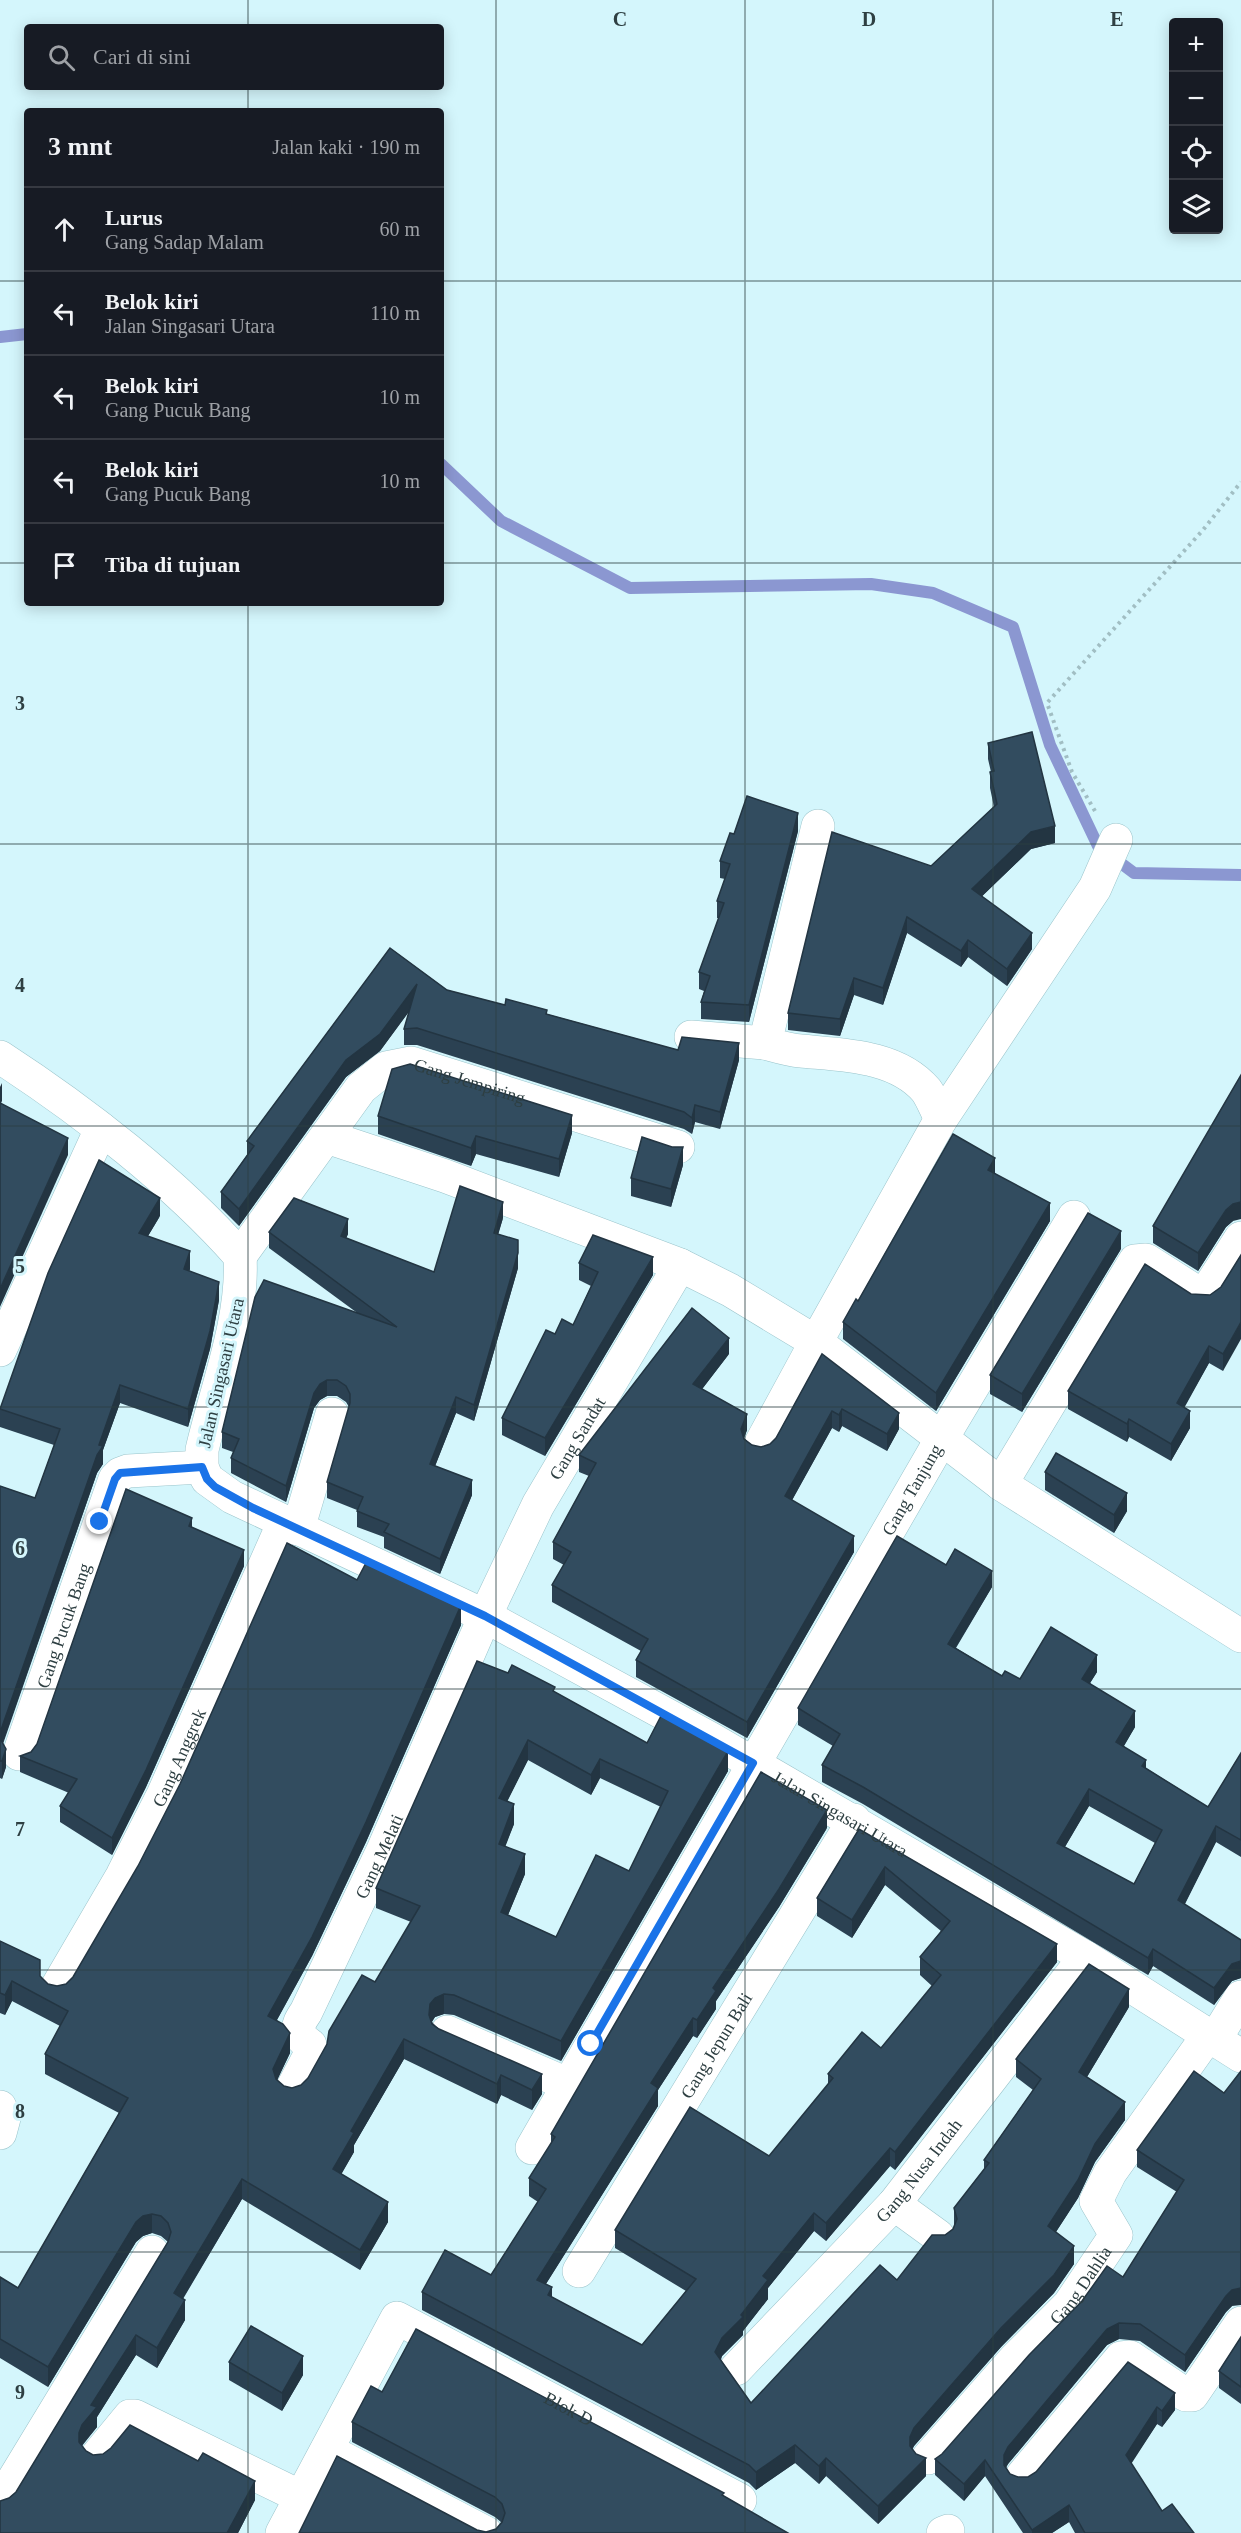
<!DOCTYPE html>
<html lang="id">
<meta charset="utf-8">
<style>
body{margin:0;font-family:"Times New Roman",serif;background:#20242c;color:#f1f3f6}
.controls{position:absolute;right:18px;top:18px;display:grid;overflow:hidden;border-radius:6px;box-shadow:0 3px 15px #0003}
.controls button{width:54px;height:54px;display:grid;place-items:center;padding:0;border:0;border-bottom:2px solid #363941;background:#171b24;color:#f1f3f6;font:30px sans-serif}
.stop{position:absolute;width:18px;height:18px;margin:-14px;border:4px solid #1a73e8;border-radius:50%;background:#fff}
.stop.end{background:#1a73e8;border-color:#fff;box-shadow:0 2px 6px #0008}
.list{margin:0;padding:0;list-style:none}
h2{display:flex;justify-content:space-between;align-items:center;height:78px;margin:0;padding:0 24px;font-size:26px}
h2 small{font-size:20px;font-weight:400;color:#9ea1a6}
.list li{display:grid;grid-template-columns:39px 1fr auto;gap:18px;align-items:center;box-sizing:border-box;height:84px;padding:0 24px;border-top:2px solid #363941}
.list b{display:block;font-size:22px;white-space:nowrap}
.list p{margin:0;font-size:20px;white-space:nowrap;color:#9ea1a6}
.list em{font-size:20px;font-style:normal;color:#9ea1a6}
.icon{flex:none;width:33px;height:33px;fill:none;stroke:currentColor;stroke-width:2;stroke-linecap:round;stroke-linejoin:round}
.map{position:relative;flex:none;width:1241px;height:2533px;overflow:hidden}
.search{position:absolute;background:#171b24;box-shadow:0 3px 15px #0003;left:24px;top:24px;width:420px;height:66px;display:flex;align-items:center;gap:15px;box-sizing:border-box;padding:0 21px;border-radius:6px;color:#9ea1a6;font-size:22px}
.panel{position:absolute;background:#171b24;box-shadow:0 3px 15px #0003;left:24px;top:108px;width:420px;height:498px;border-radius:6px}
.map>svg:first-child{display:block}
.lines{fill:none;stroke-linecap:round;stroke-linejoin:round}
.stream{stroke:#8b97d1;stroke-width:12}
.street-casing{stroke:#9ac4cb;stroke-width:34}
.path{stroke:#a1bec3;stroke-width:4;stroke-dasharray:3 4.5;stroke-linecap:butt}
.street{stroke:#fff;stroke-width:33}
.wall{fill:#2b4152;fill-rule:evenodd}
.shaded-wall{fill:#233542}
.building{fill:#324c5f;stroke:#233542;stroke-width:1.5;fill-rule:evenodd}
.route{stroke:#1a73e8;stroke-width:8}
.grid{fill:none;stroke:#2e3f42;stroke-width:1.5;stroke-opacity:0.55}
.labels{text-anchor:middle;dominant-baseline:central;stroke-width:6;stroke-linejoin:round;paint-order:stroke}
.street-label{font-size:18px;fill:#2e3f42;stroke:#d4f6fc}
.grid-label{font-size:20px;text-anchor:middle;font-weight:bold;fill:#2e3f42;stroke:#d4f6fc;stroke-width:6;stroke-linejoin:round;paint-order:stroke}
</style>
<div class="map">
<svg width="1241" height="2533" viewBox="0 0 1241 2533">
<rect width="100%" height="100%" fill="#d4f6fc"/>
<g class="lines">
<g class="stream">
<polyline points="0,337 27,334"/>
<polyline points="441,464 501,521 630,588 871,584 933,593 1013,627 1050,745 1098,846 1134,873 1241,875"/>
</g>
<defs>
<g id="street">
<path d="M818,826l-53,217c11,3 24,7 36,8 41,4 95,4 125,39 6,8 10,20 15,29"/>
<polyline points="1116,840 1095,888 941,1119 816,1342 1001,1484 1241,1636"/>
<polyline points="691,1037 765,1043"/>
<path id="s1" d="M0,1057c83,54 175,125 240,199 4,63 -24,133 -38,194v17l5,12 25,18 253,119 226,123 374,218 156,99"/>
<polyline points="327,1137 445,1176 680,1265 730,1290 816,1342 760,1445"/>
<path id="s2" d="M240,1256l121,-168 25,-20 25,-5 267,84"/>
<polyline points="0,1350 101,1129"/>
<polyline points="1001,1484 1135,1261 1146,1260 1201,1295 1205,1294 1241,1238"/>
<polyline points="298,1529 332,1414"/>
<path id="s3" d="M19,1754l96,-275 5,-5 8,-3 74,-4"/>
<path id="s4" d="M57,1987l65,-111 41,-81 121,-273"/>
<polyline points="447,2032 567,2084"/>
<polyline points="1215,2039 1241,1997"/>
<path id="s5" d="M292,2089l18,-34v-10c-15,-11 -15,-17 -4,-33l77,-162 102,-234 53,-111 142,-240"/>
<polyline points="0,2107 4,2118 0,2133"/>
<path id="s6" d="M532,2148l410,-710 132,-221"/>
<polyline points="894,2204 938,2236"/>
<path id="s7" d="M579,2271l275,-451"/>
<path id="s8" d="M736,2369l158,-165 191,-247"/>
<polyline points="327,2450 486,2533"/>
<polyline points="97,2456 130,2416 135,2416 301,2497"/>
<path id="s9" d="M928,2458l87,-99 54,-54 47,-70 -20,-34 14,-28 99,-139"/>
<polyline points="1022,2476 1121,2358 1130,2357 1186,2395 1192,2395 1241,2323"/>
<polyline points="0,2502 152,2252"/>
<path id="s10" d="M282,2533l115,-215 343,182"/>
<polyline points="943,2533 948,2531"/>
</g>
</defs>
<use href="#street" class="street-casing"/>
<polyline class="path" points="1095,811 1072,772 1047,703 1203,530 1241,482"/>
<use href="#street" class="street"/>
</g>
<g class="wall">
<polygon points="988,743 1055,843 1031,849 982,896 1032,949 1007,986 968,957 961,967 907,933 883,1005 854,995 840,1036 788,1030 788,1013 931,866 994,807 990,788 990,772 991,772 988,759"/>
<polygon points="798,831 749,1022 701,1019 701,1002 704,991 699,989 699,972 719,918 717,918 717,901 725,879 720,878 720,861 734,834"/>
<polygon points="390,948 447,990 505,1005 547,1014 678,1050 739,1060 720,1129 695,1122 692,1134 684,1129 417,1045 404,1045 404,1029 409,1011 380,1051 346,1077 239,1226 221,1208 221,1192 247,1155 247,1141"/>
<polygon points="378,1116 572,1133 559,1177 476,1154 471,1166 378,1134"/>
<polygon points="683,1165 671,1207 631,1196 631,1178"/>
<polygon points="995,1173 1050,1221 936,1411 843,1339 843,1322 858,1301"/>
<polygon points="160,1216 148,1236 190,1269 189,1271 219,1300 210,1349 188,1427 120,1403 103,1450 103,1464 97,1473 3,1744 6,1767 2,1779 0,1778 0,1486 35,1498 54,1445 0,1427 0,1409"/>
<polygon points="503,1218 498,1234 518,1268 474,1421 456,1413 435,1466 472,1495 440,1574 384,1548 384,1537 357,1527 357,1510 327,1498 327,1482 349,1407 346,1402 337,1396 327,1396 320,1400 314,1408 286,1502 231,1473 231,1458 233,1452 222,1448 222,1432 356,1312 269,1248 269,1232 348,1234 346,1238 434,1272"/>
<polygon points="1233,1221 1226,1227 1198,1271 1153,1243 1153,1226"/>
<polygon points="1121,1249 1022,1412 990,1394 990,1375"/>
<polygon points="1241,1255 1223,1371 1209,1363 1184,1407 1190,1428 1171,1461 1129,1437 1127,1442 1068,1409 1068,1391 1191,1294 1210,1295 1221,1287"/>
<polygon points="579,1263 653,1275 545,1456 502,1435 502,1418 555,1334 573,1325 591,1286 579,1280"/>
<polygon points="729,1354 702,1389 747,1430 744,1438 752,1445 761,1447 770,1444 776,1438 822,1354 899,1429 887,1451 842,1426 839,1432 832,1428 792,1500 854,1552 747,1738 636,1677 636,1660 641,1651 552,1602 552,1585 564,1565 553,1559 553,1542 589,1476 579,1472 579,1455"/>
<polygon points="1045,1472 1127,1511 1114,1533 1045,1490"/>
<polygon points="192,1528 244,1566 146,1787 112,1855 60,1822 60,1806 69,1793 20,1772 20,1756 31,1752"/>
<path d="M946,1565l46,22 -36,61 46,28 18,3 77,-7 -7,11 45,44 -11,19 22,22 62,39 33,-54v104l-25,-15 -31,62 56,74 -9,3 -18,24 -61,-39 -5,9 -285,-171 -41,-22v-17l11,-19 -35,-21v-17zM1089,1806l66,37 -21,41 -69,-37z"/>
<path d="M357,1580l104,45 -95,217 -54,114 -35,64 13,33 -13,27 7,6 8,2 9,-3 7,-7 67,-96 36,-60 -35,-14v-20l179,-196 92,51 81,28 -167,290 -107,-46 -10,-1 -9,3 -3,5 7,7 103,65 -10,16 -31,-15 -4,9 -93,-45 -50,86v7l-13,22 47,48 -28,48 -118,-71 -59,100 2,21 -28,48 -21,-13 -39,62v10l-15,19 4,5 7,4 162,45 -17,33h-238l9,-35 7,-6 152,-250 -7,-6 -9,-3 -9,3 -7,6 -88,145 -48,-29v-81l18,11 101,-175 -74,-39v-20l15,-28 -48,-25 -7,14 -5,-2v-72l48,43 9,2 9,-2 7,-7zM528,1760l63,35 9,-17 61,29 -32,64 -73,66 -48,-22 17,-41 -20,-28 9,-22 -7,-23z"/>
<polygon points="827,1828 779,1907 716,2001 716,2009 697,2038 693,2036 658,2090 658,2106 546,2284 552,2297 642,2345 686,2291 615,2248 615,2230 769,2156 828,2085 828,2074 881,2048 932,1986 920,1975 920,1957 941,1931 885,1885 852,1938 817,1916 817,1898 859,1829 1057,1962 895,2170 890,2166 826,2241 814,2231 768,2288 768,2299 743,2331 743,2335 722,2356 721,2360 751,2403 897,2280 945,2235 953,2229 954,2227 954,2208 984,2169 984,2160 1033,2090 1016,2077 1016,2059 1129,2007 1087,2077 1125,2120 1095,2162 1078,2198 1056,2232 1074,2264 1054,2293 1001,2347 914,2446 912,2449 926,2476 878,2524 826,2476 819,2484 795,2463 756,2490 749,2483 422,2310 422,2292 491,2275 538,2202 529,2196 529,2178 551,2144 551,2134"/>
<polygon points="1224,2093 1232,2306 1226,2312 1185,2372 1140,2341 1119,2339 1107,2345 1008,2464 1006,2467 1010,2474 1018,2477 1028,2477 1036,2472 1128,2362 1175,2410 1162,2427 1157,2424 1131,2463 1162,2511 1194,2533 1075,2533 1069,2522 1052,2533 1023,2533 985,2476 964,2501 935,2475 935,2459 942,2454 1123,2277 1177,2192 1137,2167 1137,2150"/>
<polygon points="1241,2337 1241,2404 1219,2388 1219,2371"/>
<polygon points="229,2362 303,2375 282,2411 229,2380"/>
<polygon points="382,2392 724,2496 788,2533 299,2533 477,2530 486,2532 496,2529 502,2523 495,2517 352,2442 352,2422"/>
</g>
<g class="shaded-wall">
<polygon points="798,813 798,831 749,1022 749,1005"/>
<polygon points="1055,826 1055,843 1031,849 972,906 972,889 1031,832"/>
<polygon points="907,917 907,933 883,1005 883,988"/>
<polygon points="1032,933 1032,949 1007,986 1007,969"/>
<polygon points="968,940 968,957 961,967 961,951"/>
<polygon points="854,978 854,995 840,1036 840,1019"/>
<polygon points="417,984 417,1001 380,1051 346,1077 239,1226 239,1209 346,1060"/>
<polygon points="739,1043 739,1060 720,1129 720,1112"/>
<polygon points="2,1083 2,1101 0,1105 0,1087"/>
<polygon points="695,1105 695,1122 692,1134 692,1118"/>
<polygon points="572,1115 572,1133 559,1177 559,1159"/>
<polygon points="476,1136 476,1154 471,1166 471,1148"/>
<polygon points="68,1138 68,1155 0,1307 0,1289"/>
<polygon points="683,1147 683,1165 671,1207 671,1189"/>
<polygon points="995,1158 995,1175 988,1170"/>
<polygon points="160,1198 160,1216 139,1251 139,1233"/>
<polygon points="503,1202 503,1218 494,1249 494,1233"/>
<polygon points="1241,1202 1241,1219 1233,1221 1226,1227 1198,1271 1198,1253 1226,1210 1233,1204"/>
<polygon points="1050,1203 1050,1221 936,1411 936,1393"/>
<polygon points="348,1219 348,1234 341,1251 341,1236"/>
<polygon points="1121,1231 1121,1249 1022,1412 1022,1394"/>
<polygon points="190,1251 190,1269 184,1287 184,1269"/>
<polygon points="518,1253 518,1268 474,1421 474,1405"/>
<polygon points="653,1257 653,1275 545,1456 545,1438"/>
<polygon points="219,1282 219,1300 210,1349 188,1427 188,1409"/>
<polygon points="1241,1322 1241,1339 1223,1371 1223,1354"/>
<polygon points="729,1338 729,1354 693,1401 693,1384"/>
<polygon points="1209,1346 1209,1363 1177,1421 1177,1403"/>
<polygon points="327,1380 327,1396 320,1400 314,1408 286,1502 286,1486 314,1393 320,1384"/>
<polygon points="120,1385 120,1403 103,1450 103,1464 97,1473 1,1748 1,1758 1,1730"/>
<polygon points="456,1397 456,1413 430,1479 430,1464"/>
<polygon points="842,1409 842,1426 839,1432 839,1415"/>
<polygon points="832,1411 832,1428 785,1513 785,1496"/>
<polygon points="1190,1411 1190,1428 1171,1461 1171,1444"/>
<polygon points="899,1413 899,1429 887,1451 887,1434"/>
<polygon points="747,1414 747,1430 741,1446 741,1429"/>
<polygon points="1129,1419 1129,1437 1127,1442 1127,1424"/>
<polygon points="472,1480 472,1495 440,1574 440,1559"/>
<polygon points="1127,1493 1127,1511 1114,1533 1114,1515"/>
<polygon points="192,1518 192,1534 189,1526"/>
<polygon points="854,1536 854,1552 747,1738 747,1722"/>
<polygon points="244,1550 244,1566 146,1787 112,1855 112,1838"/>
<polygon points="992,1571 992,1587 948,1660 948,1644"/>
<polygon points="461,1605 461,1625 366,1842 312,1956 268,2036 268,2016"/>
<polygon points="1097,1655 1097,1672 1082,1696 1082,1679"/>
<polygon points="1135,1711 1135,1727 1116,1759 1116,1742"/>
<polygon points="528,1740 528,1760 499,1818 499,1798"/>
<polygon points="6,1749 6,1767 2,1779 2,1761"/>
<polygon points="728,1751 728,1771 561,2061 561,2041"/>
<polygon points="600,1759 600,1778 591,1795 591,1775"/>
<polygon points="1146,1760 1146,1777 1142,1766"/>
<polygon points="1089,1789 1089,1806 1057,1860 1057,1843"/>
<polygon points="514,1804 514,1824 499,1863 499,1844"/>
<polygon points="827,1810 827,1828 779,1907 716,2001 716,2009 697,2038 697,2020 713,1988"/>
<polygon points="1216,1826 1216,1842 1178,1917 1178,1900"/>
<polygon points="525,1854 525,1874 501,1932 501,1912"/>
<polygon points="885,1867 885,1885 852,1938 852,1920"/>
<polygon points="1057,1944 1057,1962 895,2170 895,2152"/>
<polygon points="1153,1949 1153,1966 1148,1975 1148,1958"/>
<polygon points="1241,1961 1241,1978 1232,1981 1214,2005 1214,1988 1232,1964"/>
<polygon points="12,1981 12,2001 5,2015 5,1995"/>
<polygon points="1129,1989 1129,2007 1079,2090 1079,2072"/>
<polygon points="444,1994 444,2014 435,2017 430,2024 429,2015 430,2004 435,1998"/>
<polygon points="693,2018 693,2036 658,2090 658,2106 537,2298 537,2280 651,2083"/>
<polygon points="290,2033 290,2053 273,2089 273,2069"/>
<polygon points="404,2039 404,2059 354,2145 354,2152 333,2189 333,2169 351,2131"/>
<polygon points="542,2074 542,2094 532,2110 532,2090"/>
<polygon points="501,2075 501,2095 497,2104 497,2084"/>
<polygon points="1125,2102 1125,2120 1095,2162 1078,2198 1048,2244 1048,2226 1095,2144"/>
<polygon points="890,2148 890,2166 826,2241 826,2223"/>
<polygon points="242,2179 242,2199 174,2313 174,2293"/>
<polygon points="388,2202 388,2222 360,2270 360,2250"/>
<polygon points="814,2213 814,2231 768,2288 768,2299 743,2331 743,2335 722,2356 715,2370 715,2352 722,2338 741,2315 763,2276"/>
<polygon points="152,2214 152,2233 143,2236 136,2242 48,2387 48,2367 136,2222 143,2216"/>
<polygon points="1074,2246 1074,2264 1054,2293 1001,2347 914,2446 910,2455 910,2437 914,2428"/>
<polygon points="552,2287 552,2305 548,2295"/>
<polygon points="1241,2288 1241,2305 1232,2306 1226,2312 1185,2372 1185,2355 1226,2296 1232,2290"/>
<polygon points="185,2300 185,2320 157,2368 157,2348"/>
<polygon points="1119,2323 1119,2339 1107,2345 1008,2464 1004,2472 1004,2455 1008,2447 1107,2329"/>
<polygon points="136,2335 136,2355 97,2417 97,2427 82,2445 79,2452 79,2433 91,2405"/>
<polygon points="303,2356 303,2375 282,2411 282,2393"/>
<polygon points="1175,2393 1175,2410 1162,2427 1162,2411"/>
<polygon points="1157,2407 1157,2424 1126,2472 1126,2455"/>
<polygon points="795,2445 795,2463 756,2490 756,2472"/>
<polygon points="826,2458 826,2476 819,2484 819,2466"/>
<polygon points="926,2458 926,2476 878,2524 878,2506"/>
<polygon points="985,2460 985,2476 964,2501 964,2484"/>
<polygon points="255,2481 255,2500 238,2533 227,2533"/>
<polygon points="1069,2505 1069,2522 1052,2533 1032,2533 1032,2530"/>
</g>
<g class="building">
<polygon points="1032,732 1055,826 1031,832 972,889 1032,933 1007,969 968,940 961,951 907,917 883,988 854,978 840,1019 788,1013 832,832 931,866 997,804 990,772 994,771 988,743"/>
<polygon points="747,796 798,813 749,1005 701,1002 710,976 699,972 724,903 717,901 730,864 720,861 730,833 734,834"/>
<polygon points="390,948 447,990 505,1005 506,999 547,1010 546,1014 678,1050 682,1037 739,1043 720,1112 695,1105 692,1118 684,1112 417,1028 404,1029 417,984 380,1034 346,1060 239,1209 221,1192 254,1146 247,1141"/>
<polygon points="410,1064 572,1115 559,1159 476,1136 471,1148 378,1116 392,1069"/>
<polygon points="1241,1075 1241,1202 1233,1204 1226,1210 1198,1253 1153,1226"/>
<polygon points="0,1103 68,1138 0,1289"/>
<polygon points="953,1134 995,1158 988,1170 1050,1203 936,1393 843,1322 856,1299 858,1301"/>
<polygon points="642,1137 672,1147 683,1147 671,1189 631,1178"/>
<polygon points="99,1160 160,1198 139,1233 190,1251 184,1269 219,1282 210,1331 188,1409 120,1385 99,1445 103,1446 97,1455 1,1730 1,1740 6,1749 2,1761 0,1761 0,1486 35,1498 60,1429 0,1409 48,1273"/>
<polygon points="460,1186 503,1202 494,1233 518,1240 518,1253 474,1405 456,1397 430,1464 472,1480 440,1559 384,1532 389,1524 357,1511 363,1497 327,1482 350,1403 350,1394 346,1386 337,1380 327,1380 320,1384 314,1393 286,1486 231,1458 239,1439 222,1432 255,1297 264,1280 397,1327 269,1232 294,1198 348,1219 341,1236 434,1272"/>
<polygon points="1088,1213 1121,1231 1022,1394 990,1375"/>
<polygon points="593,1235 653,1257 545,1438 502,1418 546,1330 555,1334 562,1319 573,1325 598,1272 579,1263"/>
<polygon points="1241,1255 1241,1322 1223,1354 1209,1346 1177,1403 1190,1411 1171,1444 1129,1419 1127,1424 1068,1391 1145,1264 1191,1294 1210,1295 1221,1287"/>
<polygon points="692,1308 729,1338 693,1384 747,1414 741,1429 744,1439 752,1445 761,1447 770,1444 776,1438 822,1354 899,1413 887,1434 842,1409 839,1415 832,1411 785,1496 854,1536 747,1722 636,1660 648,1639 552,1585 571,1552 553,1542 596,1463 579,1455"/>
<polygon points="1056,1453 1127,1493 1114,1515 1045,1472"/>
<polygon points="126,1489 192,1518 189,1526 244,1550 146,1770 112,1838 60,1806 77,1779 20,1756 31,1752 37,1744"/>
<path d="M897,1536l49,29 9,-16 37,22 -44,73 54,32 3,-5 15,8 31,-52 46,28 -15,24 53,32 -19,31 30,18 -4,6 66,41 33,-54v87l-25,-14 -38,74 63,40v21l-9,3 -18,24 -61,-39 -5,9 -285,-171 -41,-22 18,-31 -42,-26zM1089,1789l73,41 -28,54 -77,-41z"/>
<path d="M287,1543l70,37 10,-19 94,44 -95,217 -54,115 -44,79 15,8 7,9 -17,36 3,10 8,7 8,2 9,-3 7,-7 19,-34 2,-13 33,-56 13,7 45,-76 -44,-18 101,-227 31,12 4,-8 43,22 -2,4 94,52 15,-29 66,37 -167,290 -107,-46 -10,-1 -9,4 -5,6 -1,11 3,9 7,5 103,45 -10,16 -31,-15 -4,9 -93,-45 -53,92 3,2 -21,36 55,33 -28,48 -118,-71 -68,114 11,7 -28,48 -21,-13 -45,70 6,2 -15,18 -3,8v9l7,9 7,4 10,-1 8,-6 19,-23 68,36 5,-8 52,28 -28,52h-227v-32l9,-3 7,-6 152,-250 3,-10 -3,-9 -7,-7 -9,-2 -9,2 -7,6 -88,145 -48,-28v-62l18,11 110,-190 -83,-44 23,-43 -56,-30 -7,14 -5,-2v-52l40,19v16l8,8 9,2 9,-2 7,-7 65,-111 42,-82zM528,1740l63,35 9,-16 68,32 -39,80 -33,-16 -40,82 -55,-25 24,-58 -26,-10 15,-40 -15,-6z"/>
<polygon points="761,1772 827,1810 779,1889 713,1988 716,1991 697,2020 693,2018 651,2083 658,2088 537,2280 552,2287 548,2295 642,2345 696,2279 615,2230 690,2107 769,2156 833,2078 828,2074 862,2032 881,2048 941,1975 920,1957 950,1921 885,1867 852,1920 817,1898 859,1829 1057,1944 895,2152 890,2148 826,2223 814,2213 763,2276 768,2280 741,2315 743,2317 722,2338 715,2352 751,2403 880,2265 897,2280 932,2235 945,2235 953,2229 957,2219 954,2208 989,2163 984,2160 1041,2079 1016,2059 1089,1964 1129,1989 1079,2072 1125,2102 1095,2144 1078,2180 1048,2226 1074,2246 1054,2275 1001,2328 914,2428 910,2437 910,2446 916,2454 926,2458 878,2506 826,2458 819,2466 795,2445 756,2472 749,2465 422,2292 445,2250 491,2275 546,2189 529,2178 555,2137 551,2134"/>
<polygon points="1194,2071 1224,2093 1241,2071 1241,2288 1232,2290 1226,2296 1185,2355 1140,2324 1119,2323 1107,2329 1008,2447 1004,2455 1004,2465 1010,2474 1018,2477 1028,2477 1036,2472 1128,2362 1175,2393 1162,2411 1157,2407 1126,2455 1162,2511 1172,2504 1194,2533 1085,2533 1069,2505 1032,2530 985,2460 964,2484 935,2459 942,2454 1029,2355 1082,2301 1107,2266 1123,2277 1184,2180 1137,2150"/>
<polygon points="251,2326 303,2356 282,2393 229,2362"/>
<polygon points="416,2329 724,2493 722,2495 788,2533 299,2533 337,2456 477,2530 486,2532 496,2529 502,2522 505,2513 502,2504 495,2497 352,2422 371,2386 382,2392"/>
<polygon points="1241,2337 1241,2387 1219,2371"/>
</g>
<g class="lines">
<polyline class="route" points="100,1522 115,1479 120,1473 202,1467 207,1479 215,1487 253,1508 485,1616 753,1763 591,2044"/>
</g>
<path class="grid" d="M248,0v27M496,0v2533M745,0v2533M993,0v2533M248,87v24M0,281h27M441,281h800M0,563h27M441,563h800M248,603v1930M0,844h1241M0,1126h1241M0,1407h1241M0,1689h1241M0,1970h1241M0,2252h1241"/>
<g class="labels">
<g class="street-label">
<text stroke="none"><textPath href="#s2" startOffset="326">Gang Jempiring</textPath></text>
<text transform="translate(221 1373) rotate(-77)">Jalan Singasari Utara</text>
<text stroke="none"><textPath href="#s5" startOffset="723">Gang Sandat</textPath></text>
<text stroke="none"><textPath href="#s6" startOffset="760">Gang Tanjung</textPath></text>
<text stroke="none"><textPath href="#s3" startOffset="136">Gang Pucuk Bang</textPath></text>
<text stroke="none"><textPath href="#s4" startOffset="260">Gang Anggrek</textPath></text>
<text stroke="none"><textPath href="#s1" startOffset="1258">Jalan Singasari Utara</textPath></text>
<text stroke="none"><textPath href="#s5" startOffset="260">Gang Melati</textPath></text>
<text stroke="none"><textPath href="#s7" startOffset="264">Gang Jepun Bali</textPath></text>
<text stroke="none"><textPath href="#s8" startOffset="270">Gang Nusa Indah</textPath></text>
<text stroke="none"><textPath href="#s9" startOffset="231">Gang Dahlia</textPath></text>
<text stroke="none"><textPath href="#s10" startOffset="438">Blok D</textPath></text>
</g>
</g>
<g class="grid-label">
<text x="620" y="26">C</text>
<text x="869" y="26">D</text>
<text x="1117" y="26">E</text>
<text x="20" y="710">3</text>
<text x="20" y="992">4</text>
<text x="20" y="1273">5</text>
<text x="20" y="1555">6</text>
<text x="20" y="1836">7</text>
<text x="20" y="2118">8</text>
<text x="20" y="2399">9</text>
</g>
</svg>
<div class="controls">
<button>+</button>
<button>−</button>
<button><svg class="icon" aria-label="locate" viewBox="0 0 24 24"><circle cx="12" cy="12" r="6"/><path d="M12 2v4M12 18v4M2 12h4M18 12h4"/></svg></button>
<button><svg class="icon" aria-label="layers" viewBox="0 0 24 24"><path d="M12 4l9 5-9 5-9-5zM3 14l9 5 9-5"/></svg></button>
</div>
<div class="stop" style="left:591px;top:2044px"></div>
<div class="stop end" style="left:100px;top:1522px"></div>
<div class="search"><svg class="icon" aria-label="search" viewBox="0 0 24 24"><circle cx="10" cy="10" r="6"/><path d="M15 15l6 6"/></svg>Cari di sini</div>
<section class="panel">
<h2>3 mnt<small>Jalan kaki · 190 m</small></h2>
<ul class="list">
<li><svg class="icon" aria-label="ahead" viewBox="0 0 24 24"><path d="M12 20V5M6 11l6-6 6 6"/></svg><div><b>Lurus</b><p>Gang Sadap Malam</p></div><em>60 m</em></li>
<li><svg class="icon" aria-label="left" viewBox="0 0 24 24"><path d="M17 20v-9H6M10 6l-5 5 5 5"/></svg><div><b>Belok kiri</b><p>Jalan Singasari Utara</p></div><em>110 m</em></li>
<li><svg class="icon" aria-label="left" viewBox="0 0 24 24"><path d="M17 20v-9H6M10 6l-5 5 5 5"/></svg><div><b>Belok kiri</b><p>Gang Pucuk Bang</p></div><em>10 m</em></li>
<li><svg class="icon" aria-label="left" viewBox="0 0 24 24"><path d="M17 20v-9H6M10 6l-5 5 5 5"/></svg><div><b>Belok kiri</b><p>Gang Pucuk Bang</p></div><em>10 m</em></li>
<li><svg class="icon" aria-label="arrive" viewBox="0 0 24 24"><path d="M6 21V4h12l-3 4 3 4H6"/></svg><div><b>Tiba di tujuan</b></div></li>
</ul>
</section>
</div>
